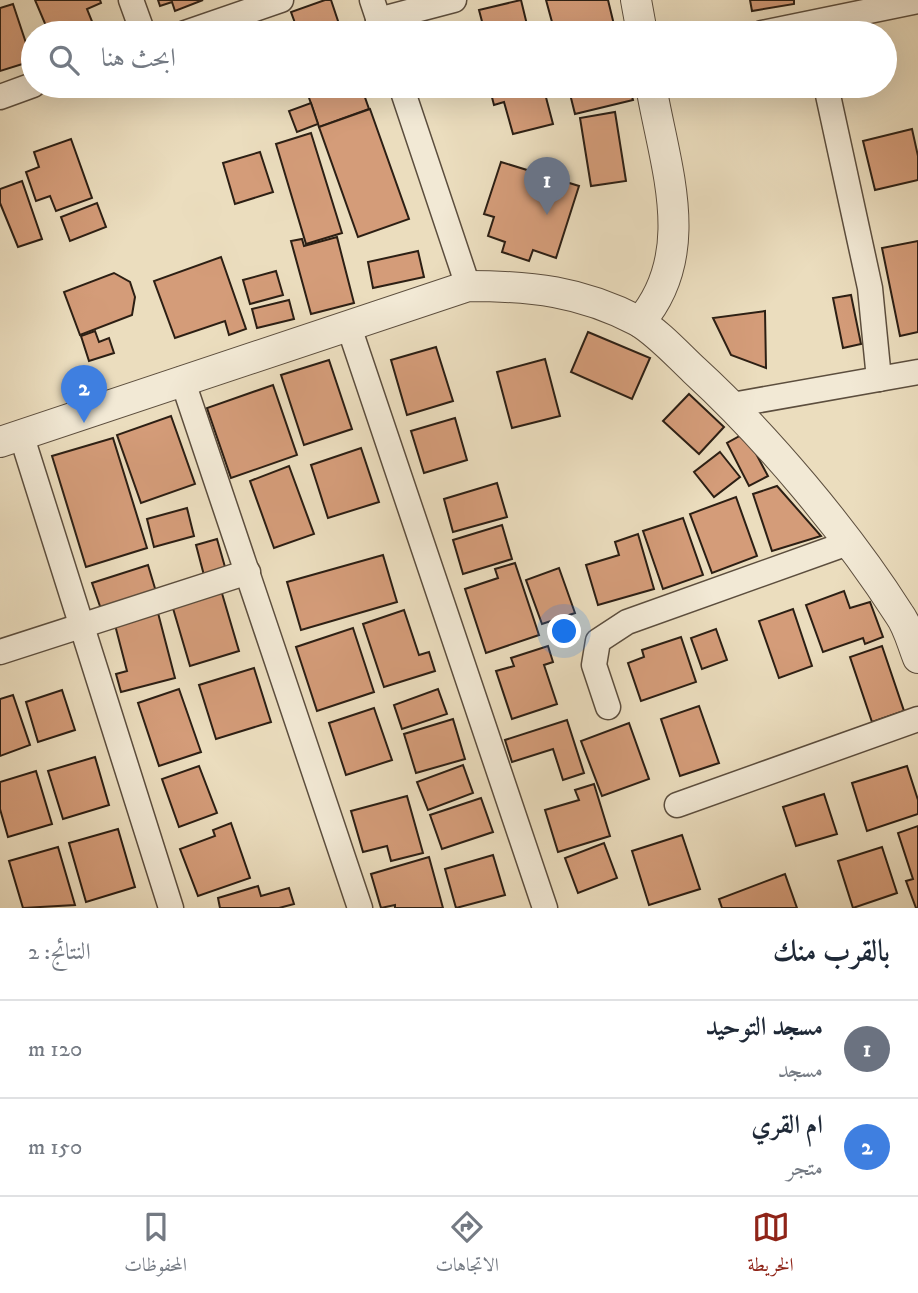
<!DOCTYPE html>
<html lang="ar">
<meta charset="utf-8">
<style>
body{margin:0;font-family:"IM FELL DW Pica",Amiri,serif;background:#f2f2f3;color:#1f2937;direction:rtl}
.you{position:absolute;left:565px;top:632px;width:24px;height:24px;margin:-18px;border:5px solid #fff;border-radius:50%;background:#1a73e8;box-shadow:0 0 0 10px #1a73e833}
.badge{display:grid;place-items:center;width:46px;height:46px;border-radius:50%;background:#8f2418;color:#fff;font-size:23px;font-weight:700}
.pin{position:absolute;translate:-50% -58px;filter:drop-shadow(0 2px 4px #0008)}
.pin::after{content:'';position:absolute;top:37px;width:24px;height:21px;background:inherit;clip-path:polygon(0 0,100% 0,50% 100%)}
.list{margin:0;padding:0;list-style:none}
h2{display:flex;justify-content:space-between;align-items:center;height:91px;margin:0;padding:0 28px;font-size:30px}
h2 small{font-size:23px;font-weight:400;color:#747a83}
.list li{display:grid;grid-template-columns:46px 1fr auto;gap:21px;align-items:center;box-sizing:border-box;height:98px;padding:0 28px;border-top:2px solid #e0e1e3}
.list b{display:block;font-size:26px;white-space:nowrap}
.list p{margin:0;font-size:23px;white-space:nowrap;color:#747a83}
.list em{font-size:23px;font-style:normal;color:#747a83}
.icon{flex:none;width:38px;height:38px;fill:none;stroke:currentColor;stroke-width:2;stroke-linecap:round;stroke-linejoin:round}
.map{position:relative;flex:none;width:918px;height:908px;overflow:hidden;direction:ltr}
.search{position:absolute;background:#fff;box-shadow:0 7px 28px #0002;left:21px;right:21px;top:21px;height:77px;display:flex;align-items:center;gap:18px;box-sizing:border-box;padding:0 24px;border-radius:38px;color:#747a83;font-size:26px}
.sheet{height:287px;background:#fff}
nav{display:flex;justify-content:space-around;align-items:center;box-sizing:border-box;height:98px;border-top:2px solid #e0e1e3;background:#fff;font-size:19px;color:#747a83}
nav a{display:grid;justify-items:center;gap:4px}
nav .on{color:#8f2418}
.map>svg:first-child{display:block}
.building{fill:#d49c79;stroke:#2c1f14;stroke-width:2}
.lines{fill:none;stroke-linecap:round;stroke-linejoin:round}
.minor-casing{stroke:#5c4e3e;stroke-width:27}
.tertiary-casing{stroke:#5c4e3e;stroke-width:32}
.minor{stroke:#f2e9d5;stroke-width:24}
.tertiary{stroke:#f2e9d5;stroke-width:30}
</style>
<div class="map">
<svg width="918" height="908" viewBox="0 0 918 908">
<rect width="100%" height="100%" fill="#ebddbe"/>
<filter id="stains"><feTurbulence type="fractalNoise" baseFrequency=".00286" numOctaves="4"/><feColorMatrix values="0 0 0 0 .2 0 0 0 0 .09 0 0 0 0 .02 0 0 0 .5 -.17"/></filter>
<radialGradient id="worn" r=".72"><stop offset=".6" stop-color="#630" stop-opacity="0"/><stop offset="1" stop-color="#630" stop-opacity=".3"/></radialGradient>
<g class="building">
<polygon points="35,0 100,0 101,3 87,9 93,24 67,33 49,33"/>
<polygon points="158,0 203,0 175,11 172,2 160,6"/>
<polygon points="325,0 331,0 342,33 264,33 295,23 291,12"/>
<polygon points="521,0 529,33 485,33 479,10"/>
<polygon points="546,0 608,0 616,33 555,33"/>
<polygon points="750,0 794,0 794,4 752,11"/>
<polygon points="13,4 32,61 0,71 0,8"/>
<polygon points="305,86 361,86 369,109 319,127"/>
<polygon points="489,86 543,86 553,124 513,134 504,102 494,105"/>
<polygon points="568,86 629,86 633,100 575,114"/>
<polygon points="311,103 318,124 297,132 289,111"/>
<polygon points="370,109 409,219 358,237 319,127"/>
<polygon points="615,112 626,181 591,186 580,118"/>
<polygon points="912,129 918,156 918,180 875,190 863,141"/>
<polygon points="311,133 342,233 306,244 276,144"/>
<polygon points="71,139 92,198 56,211 50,196 36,201 26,172 39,167 34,152"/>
<polygon points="260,152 273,192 235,204 223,163"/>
<polygon points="501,162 579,186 556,258 533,250 529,261 502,252 505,242 488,236 494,217 484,214"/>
<polygon points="22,181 42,239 18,247 0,203 0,189"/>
<polygon points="97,203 106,227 70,241 61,217"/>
<polygon points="337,237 354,303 311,314 291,241 302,239 304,246"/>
<polygon points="918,241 918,332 900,336 882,248"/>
<polygon points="418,251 424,277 373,288 368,262"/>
<polygon points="221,257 246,329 229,335 225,321 175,338 154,281"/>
<polygon points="276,271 283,295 250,304 243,280"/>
<polygon points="114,273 130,282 135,297 132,315 80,335 64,292"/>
<polygon points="851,295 861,344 843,348 833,298"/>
<polygon points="289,300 294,319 257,328 252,309"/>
<polygon points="765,311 766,368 731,355 713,318"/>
<polygon points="95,331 99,342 109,338 114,353 89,361 81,336"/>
<polygon points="588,332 650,358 632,399 571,372"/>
<polygon points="436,347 453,401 407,415 391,360"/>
<polygon points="545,359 560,416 512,428 497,372"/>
<polygon points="329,360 352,429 304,445 281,375"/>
<polygon points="273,385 297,455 231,478 207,408"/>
<polygon points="689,394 724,427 699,454 663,421"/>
<polygon points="171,416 195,484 141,503 117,435"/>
<polygon points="455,418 467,460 424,473 411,431"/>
<polygon points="745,433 768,476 749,486 727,443"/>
<polygon points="113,438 147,548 86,567 52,456"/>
<polygon points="361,448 379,502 328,518 311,465"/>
<polygon points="720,452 740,477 714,497 694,472"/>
<polygon points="289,466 314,534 274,548 250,481"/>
<polygon points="497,483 507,517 453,532 444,499"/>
<polygon points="777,486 821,536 772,551 753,494"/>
<polygon points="736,497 757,556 712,573 690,514"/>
<polygon points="187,508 194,536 154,547 147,519"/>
<polygon points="683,518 703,575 663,589 643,531"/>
<polygon points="502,525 512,559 463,574 453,540"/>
<polygon points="638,534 654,589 598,605 586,565 619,555 615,542"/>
<polygon points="217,539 227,574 205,579 196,545"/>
<polygon points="383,555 397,602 301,630 287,582"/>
<polygon points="515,563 539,635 486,653 465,589 498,578 495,569"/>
<polygon points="148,565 157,595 102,612 92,583"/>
<polygon points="559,568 575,613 542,624 526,580"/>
<polygon points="221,590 239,651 190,666 172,605"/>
<polygon points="844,591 850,608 870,602 883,637 865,644 863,638 823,652 806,605"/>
<polygon points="793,609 812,666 779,678 759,621"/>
<polygon points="404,610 419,655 429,652 435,671 384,687 363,624"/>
<polygon points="158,613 175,678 121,692 116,674 127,671 115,625"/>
<polygon points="353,628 374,692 317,711 296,647"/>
<polygon points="716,629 727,660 702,669 691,638"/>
<polygon points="681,637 696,682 641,701 628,663 644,657 642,650"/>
<polygon points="548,646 553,662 544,665 557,704 512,719 496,671 514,666 511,658"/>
<polygon points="882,646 904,711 872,722 850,657"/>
<polygon points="254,668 271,722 216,739 199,685"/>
<polygon points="179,689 201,752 159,766 138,703"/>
<polygon points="438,689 447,714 402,729 394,705"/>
<polygon points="62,690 75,730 38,742 26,702"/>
<polygon points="13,695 30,745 0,756 0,699"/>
<polygon points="699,706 719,763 680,776 661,719"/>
<polygon points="374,708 392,760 346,775 329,723"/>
<polygon points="453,719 465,759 416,773 404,734"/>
<polygon points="567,720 584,773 563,780 553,749 512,762 505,740"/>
<polygon points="629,723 649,779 602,796 581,741"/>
<polygon points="95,757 109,805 63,819 48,771"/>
<polygon points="463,765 473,793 428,810 417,782"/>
<polygon points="199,766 217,813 179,827 162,779"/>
<polygon points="907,766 918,800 918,814 867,831 852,783"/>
<polygon points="36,771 52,824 8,837 0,809 0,782"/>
<polygon points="594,784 610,836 558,852 545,810 579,800 575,790"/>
<polygon points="824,794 837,834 796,846 783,807"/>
<polygon points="407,796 423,853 391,861 387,846 363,852 351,811"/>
<polygon points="481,798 493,832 442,849 430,815"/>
<polygon points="231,823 250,878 198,896 180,849 215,836 213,830"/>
<polygon points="918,826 918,908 916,908 906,881 913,879 898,833"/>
<polygon points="118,829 135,887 86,902 69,843"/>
<polygon points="682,835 700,889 649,905 632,851"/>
<polygon points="604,843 617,878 578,893 565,858"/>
<polygon points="58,847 75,905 23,908 9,861"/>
<polygon points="882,847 897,893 853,908 838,861"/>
<polygon points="493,855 505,895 456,908 445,869"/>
<polygon points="429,857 443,908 395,908 395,905 381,908 371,874"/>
<polygon points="785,874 797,908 722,908 719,899"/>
<polygon points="258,886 261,896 289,888 294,904 279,908 220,908 218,898"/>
</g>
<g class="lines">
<defs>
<g id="minor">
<polyline points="131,0 143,33"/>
<polyline points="372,0 383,33"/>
<polyline points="378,20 454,0"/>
<polyline points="185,33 281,0"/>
<polyline points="762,33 918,1"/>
<polyline points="401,86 468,286"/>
<polyline points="826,86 870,288 879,379"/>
<polyline points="0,97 33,85"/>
<polyline points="348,324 545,908"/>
<polyline points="182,379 360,908"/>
<polyline points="732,405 918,372"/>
<polyline points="21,434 171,908"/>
<polyline points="0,652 248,572"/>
<polyline points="608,707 594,665 598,641 627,622 848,543"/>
<polyline points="677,805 918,719"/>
</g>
<g id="tertiary">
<polyline points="636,0 642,33"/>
<path d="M640,322c59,-69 25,-155 11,-236"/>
<path d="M0,442l468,-156c63,0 113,5 170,35 20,12 39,33 56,49 72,66 152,161 205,244 9,12 13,29 19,44"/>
</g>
</defs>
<use href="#minor" class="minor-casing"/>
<use href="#tertiary" class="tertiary-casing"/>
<use href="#minor" class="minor"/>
<use href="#tertiary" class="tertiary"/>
</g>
<rect width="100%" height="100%" filter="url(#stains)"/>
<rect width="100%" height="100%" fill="url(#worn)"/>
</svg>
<div class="you"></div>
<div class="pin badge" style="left:547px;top:215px;background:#6b7280">1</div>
<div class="pin badge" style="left:84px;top:423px;background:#3f7fe0">2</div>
<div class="search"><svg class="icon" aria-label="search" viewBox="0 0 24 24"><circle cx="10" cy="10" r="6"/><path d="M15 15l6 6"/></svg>ابحث هنا</div>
</div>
<section class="sheet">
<h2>بالقرب منك<small>النتائج: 2</small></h2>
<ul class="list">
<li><span class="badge" style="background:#6b7280">1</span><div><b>مسجد التوحيد</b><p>مسجد</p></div><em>120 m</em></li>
<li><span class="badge" style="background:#3f7fe0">2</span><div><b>ام القري</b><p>متجر</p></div><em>150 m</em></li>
</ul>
</section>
<nav>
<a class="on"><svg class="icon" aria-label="map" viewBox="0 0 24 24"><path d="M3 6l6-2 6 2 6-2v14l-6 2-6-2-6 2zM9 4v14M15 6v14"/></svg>الخريطة</a>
<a><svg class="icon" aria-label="directions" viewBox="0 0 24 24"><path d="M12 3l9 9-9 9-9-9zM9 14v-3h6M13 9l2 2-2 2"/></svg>الاتجاهات</a>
<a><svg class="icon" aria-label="saved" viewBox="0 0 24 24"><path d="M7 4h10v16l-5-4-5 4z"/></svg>المحفوظات</a>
</nav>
